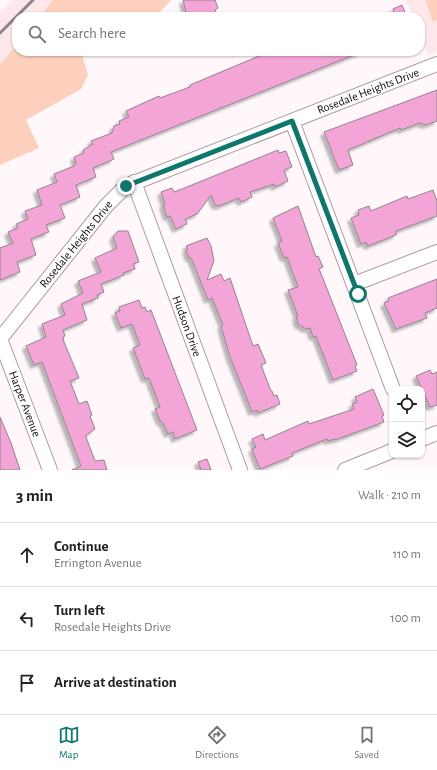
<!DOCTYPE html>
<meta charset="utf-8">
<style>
body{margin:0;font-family:"Alegreya Sans",sans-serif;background:#f6f6f6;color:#202124}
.controls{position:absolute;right:12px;bottom:12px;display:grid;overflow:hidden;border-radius:8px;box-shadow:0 1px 3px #0004}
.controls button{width:36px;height:36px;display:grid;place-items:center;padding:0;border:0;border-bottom:1px solid #e0e0e0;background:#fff;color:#202124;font:20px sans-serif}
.stop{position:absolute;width:12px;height:12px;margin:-9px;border:3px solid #0f766e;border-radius:50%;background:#fff}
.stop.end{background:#0f766e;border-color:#fff;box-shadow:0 1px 4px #0008}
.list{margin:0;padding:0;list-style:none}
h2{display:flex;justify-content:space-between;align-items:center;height:52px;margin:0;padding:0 16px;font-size:17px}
h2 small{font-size:13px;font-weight:400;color:#757577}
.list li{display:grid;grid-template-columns:26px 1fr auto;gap:12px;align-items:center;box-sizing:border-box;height:64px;padding:0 16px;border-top:1px solid #e0e0e0}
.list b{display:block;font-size:15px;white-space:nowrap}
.list p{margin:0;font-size:13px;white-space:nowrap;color:#757577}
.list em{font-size:13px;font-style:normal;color:#757577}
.icon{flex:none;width:22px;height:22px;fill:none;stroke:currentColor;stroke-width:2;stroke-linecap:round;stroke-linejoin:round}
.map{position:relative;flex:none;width:437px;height:470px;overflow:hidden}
.search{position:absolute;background:#fff;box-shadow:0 1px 3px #0004;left:12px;right:12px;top:12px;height:44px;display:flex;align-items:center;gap:10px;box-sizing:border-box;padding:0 14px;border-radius:16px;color:#757577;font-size:15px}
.sheet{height:244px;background:#fff}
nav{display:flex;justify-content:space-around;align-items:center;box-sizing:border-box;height:56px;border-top:1px solid #e0e0e0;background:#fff;font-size:11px;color:#757577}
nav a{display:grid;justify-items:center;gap:2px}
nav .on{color:#0f766e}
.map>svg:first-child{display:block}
.built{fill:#fde7eb}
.green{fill:#fcd0bd}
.building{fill:#f4a5d7;stroke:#92848c;filter:url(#shadow)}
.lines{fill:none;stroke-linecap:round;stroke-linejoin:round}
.minor-casing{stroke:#ad9ca0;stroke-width:16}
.minor{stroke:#fff;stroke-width:14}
.rail{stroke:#8a8385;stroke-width:3}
.route{stroke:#0f766e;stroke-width:5}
.labels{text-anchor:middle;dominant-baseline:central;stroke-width:3;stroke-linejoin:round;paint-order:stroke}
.street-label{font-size:12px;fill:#0f0a0b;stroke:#fff}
</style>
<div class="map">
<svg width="437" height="470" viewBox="0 0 437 470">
<defs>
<filter id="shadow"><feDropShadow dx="-3.5" dy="3.5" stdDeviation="1" flood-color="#0004"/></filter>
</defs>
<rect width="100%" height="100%" fill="#fff7f9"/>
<g class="built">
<polygon points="12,0 53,0 39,17 17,17 17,44 0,65 0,12"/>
<polygon points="406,0 437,0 437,51 428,55 420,34 420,17 413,17"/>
</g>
<g class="green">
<polygon points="53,0 171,0 160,12 161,17 39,17"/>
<polygon points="425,0 437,0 437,20 433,22"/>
<polygon points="17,44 17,51 81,51 88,75 81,89 26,120 39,148 0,165 0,65"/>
</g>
<g class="building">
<polygon points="183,0 215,0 218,8 215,10 218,17 187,17"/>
<polygon points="402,5 407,17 396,17 393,9"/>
<polygon points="271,51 361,52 111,152 114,159 93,168 96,177 76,185 80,197 60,205 65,218 46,225 49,232 31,239 36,255 17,262 20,272 0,280 0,248 13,243 8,232 18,228 16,224 28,219 25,211 42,205 37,190 57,182 54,174 74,166 76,163 74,157 84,153 83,150 93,144 91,141 112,133 114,126 120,124 119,121 129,117 126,111 159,96 160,98 190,87 190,85"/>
<polygon points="437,90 437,121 426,125 420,123 401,130 400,128 348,150 353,165 339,170 324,132"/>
<polygon points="278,150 279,153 286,151 292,167 284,170 288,181 275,187 274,184 250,192 252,197 241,202 239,198 219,206 215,205 211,195 197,214 185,219 187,224 176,229 170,216 167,217 163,205 165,204 161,192 172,188 174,192 187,187"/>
<polygon points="433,190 437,201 437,216 396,231 396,235 368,246 366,242 361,244 351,218 359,215 358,210 369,206 371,211 407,196 408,199"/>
<polygon points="298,206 316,257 318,256 323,267 319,269 322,276 357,365 355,366 357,371 333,380 316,336 313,337 310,328 306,329 298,324 296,316 298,316 288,290 298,287 287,257 284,258 278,243 282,241 273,218"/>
<polygon points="118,231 128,231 139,262 133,264 135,269 123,273 124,275 101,284 104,292 97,295 98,298 82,304 87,320 63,330 65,336 63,337 64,342 79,378 70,381 79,404 87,401 92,415 90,416 95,429 86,435 86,437 95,461 104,460 107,470 72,470 81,466 42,362 34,365 26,346 46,337 42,324 65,315 61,304 83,293 78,281 101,272 95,258 117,248 113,237"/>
<polygon points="207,238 211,246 214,261 207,280 221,274 224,281 230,278 253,346 258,344 266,363 261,365 271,391 272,391 274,396 277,395 280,404 258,413 257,410 252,412 251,409 230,357 221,326 223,325 212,298 208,300 192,260 191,258 189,258 186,250 188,249 186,246"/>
<polygon points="437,279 437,308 425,313 427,318 396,329 384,303 389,301 388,298"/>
<polygon points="139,300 142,308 145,307 147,312 151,310 197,430 175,439 173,432 168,434 163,423 160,421 155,409 160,407 149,378 145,379 133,348 140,345 132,324 121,328 115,313 120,311 119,307"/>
<polygon points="430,370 432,374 437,372 437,405 430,407 416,376"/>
<polygon points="373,389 384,415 382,416 384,422 335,440 335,439 328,441 327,439 292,453 293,456 260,469 252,449 256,447 252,439 263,434 265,440 308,421 309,424 354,409 352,404 357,402 355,397"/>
<polygon points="0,417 11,443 20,470 0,470"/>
<polygon points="207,459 211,470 201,470 198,462"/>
</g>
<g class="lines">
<defs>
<g id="minor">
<polyline points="292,121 393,389"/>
<polyline points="134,182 240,470"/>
<polyline points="354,284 437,252"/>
<polyline points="0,339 106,206 126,186 437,64"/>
<polyline points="0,339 50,470"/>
<polyline points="422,439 437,433"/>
<polyline points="345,470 392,451"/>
</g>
</defs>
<use href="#minor" class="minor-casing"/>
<use href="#minor" class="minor"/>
<polyline class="rail" points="0,33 33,0"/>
</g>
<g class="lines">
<polyline class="route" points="126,186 292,121 358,294"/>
</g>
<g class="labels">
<g class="street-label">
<text transform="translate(368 91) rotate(-21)">Rosedale Heights Drive</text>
<text transform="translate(76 244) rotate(-51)">Rosedale Heights Drive</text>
<text transform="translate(187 326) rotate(70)">Hudson Drive</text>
<text transform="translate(25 404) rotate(69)">Harper Avenue</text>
</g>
</g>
</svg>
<div class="controls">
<button><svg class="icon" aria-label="locate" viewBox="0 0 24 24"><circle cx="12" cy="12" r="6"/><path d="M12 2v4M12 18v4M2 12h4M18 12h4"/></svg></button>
<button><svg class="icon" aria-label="layers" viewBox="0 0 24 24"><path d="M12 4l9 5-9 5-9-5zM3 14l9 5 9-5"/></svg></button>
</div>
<div class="stop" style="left:358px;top:294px"></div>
<div class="stop end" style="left:126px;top:186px"></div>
<div class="search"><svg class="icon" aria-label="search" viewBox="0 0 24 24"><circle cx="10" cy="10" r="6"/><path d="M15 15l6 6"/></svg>Search here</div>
</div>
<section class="sheet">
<h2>3 min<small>Walk · 210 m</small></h2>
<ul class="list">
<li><svg class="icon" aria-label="ahead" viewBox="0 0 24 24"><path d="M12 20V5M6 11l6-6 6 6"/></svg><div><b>Continue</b><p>Errington Avenue</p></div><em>110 m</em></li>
<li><svg class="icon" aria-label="left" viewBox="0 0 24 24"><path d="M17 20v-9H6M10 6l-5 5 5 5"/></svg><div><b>Turn left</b><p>Rosedale Heights Drive</p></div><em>100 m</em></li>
<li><svg class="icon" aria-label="arrive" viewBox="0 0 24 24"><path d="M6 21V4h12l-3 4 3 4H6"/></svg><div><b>Arrive at destination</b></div></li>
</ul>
</section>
<nav>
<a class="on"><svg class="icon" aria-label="map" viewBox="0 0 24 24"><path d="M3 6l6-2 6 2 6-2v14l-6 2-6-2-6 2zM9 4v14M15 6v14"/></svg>Map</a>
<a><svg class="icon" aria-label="directions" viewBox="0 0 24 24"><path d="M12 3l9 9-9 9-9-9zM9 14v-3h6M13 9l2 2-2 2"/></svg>Directions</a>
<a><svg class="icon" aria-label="saved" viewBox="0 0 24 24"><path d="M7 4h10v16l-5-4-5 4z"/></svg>Saved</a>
</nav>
